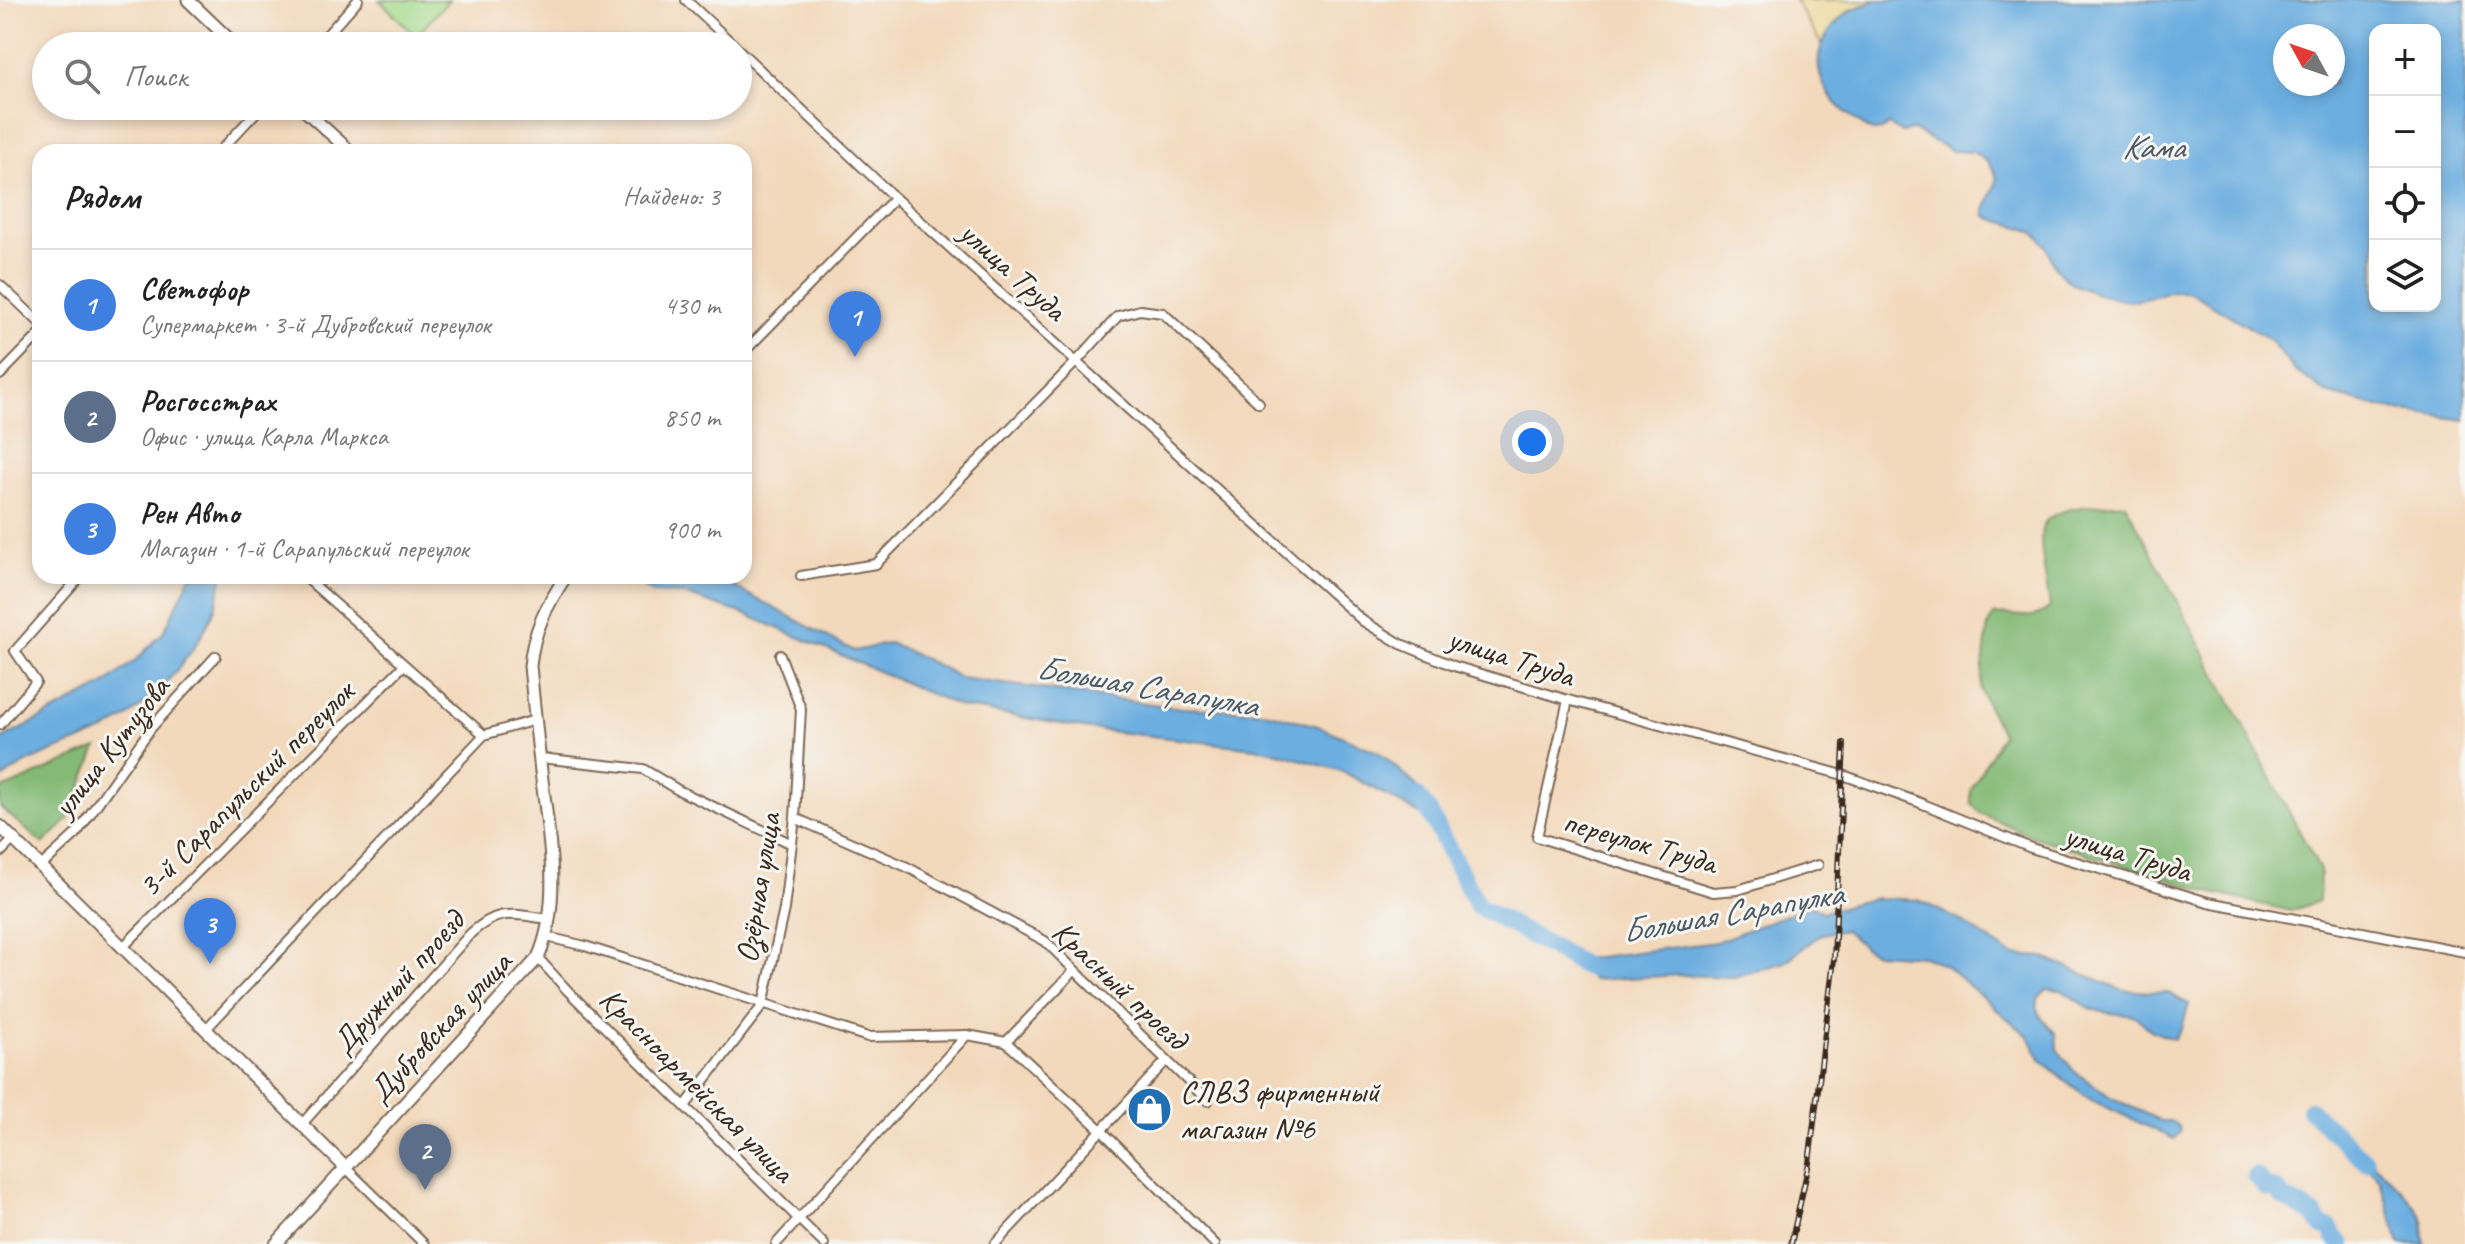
<!DOCTYPE html>
<html lang="ru">
<meta charset="utf-8">
<style>
body{margin:0;font-family:Caveat,sans-serif;background:#f6f6f6;color:#222}
.controls{position:absolute;right:24px;top:24px;display:grid;overflow:hidden;border-radius:16px;box-shadow:0 4px 12px #0003}
.controls button{width:72px;height:72px;display:grid;place-items:center;padding:0;border:0;border-bottom:2px solid #e0e0e0;background:#fff;color:#222;font:40px sans-serif}
.compass{position:absolute;left:2273px;top:24px;width:72px;height:72px;border-radius:50%;background:#fff;box-shadow:0 4px 12px #0003;rotate:310deg}
.you{position:absolute;left:1532px;top:442px;width:28px;height:28px;margin:-20px;border:6px solid #fff;border-radius:50%;background:#1a73e8;box-shadow:0 0 0 12px #1a73e833}
.badge{display:grid;place-items:center;width:52px;height:52px;border-radius:50%;background:#b45309;color:#fff;font-size:26px;font-weight:700}
.pin{position:absolute;translate:-50% -66px;filter:drop-shadow(0 2px 4px #0008)}
.pin::after{content:'';position:absolute;top:42px;width:28px;height:24px;background:inherit;clip-path:polygon(0 0,100% 0,50% 100%)}
.list{margin:0;padding:0;list-style:none}
h2{display:flex;justify-content:space-between;align-items:center;height:104px;margin:0;padding:0 32px;font-size:34px}
h2 small{font-size:26px;font-weight:400;color:#767676}
.list li{display:grid;grid-template-columns:52px 1fr auto;gap:24px;align-items:center;box-sizing:border-box;height:112px;padding:0 32px;border-top:2px solid #e0e0e0}
.list b{display:block;font-size:30px;white-space:nowrap}
.list p{margin:0;font-size:26px;white-space:nowrap;color:#767676}
.list em{font-size:26px;font-style:normal;color:#767676}
.icon{flex:none;width:44px;height:44px;fill:none;stroke:currentColor;stroke-width:2;stroke-linecap:round;stroke-linejoin:round}
.map{position:relative;flex:none;width:2465px;height:1244px;overflow:hidden}
.search{position:absolute;background:#fff;box-shadow:0 4px 12px #0003;left:32px;top:32px;width:720px;height:88px;display:flex;align-items:center;gap:20px;box-sizing:border-box;padding:0 28px;border-radius:44px;color:#767676;font-size:30px}
.panel{position:absolute;background:#fff;box-shadow:0 4px 12px #0003;left:32px;top:144px;width:720px;height:440px;border-radius:24px}
.map>svg:first-child{display:block}
.green{fill:#a5da8a;stroke:#708254;stroke-width:2}
.forest{fill:#84ba76;stroke:#60724a;stroke-width:2}
.sand{fill:#eeda9e;stroke:#94825e;stroke-width:2}
.water{fill:#6caee0;stroke:#546c7f;stroke-width:2;fill-rule:evenodd}
.lines{fill:none;stroke-linecap:round;stroke-linejoin:round}
.river{stroke:#6caee0;stroke-width:18}
.street-casing{stroke:#7b6755;stroke-width:12}
.secondary-casing{stroke:#7b6755;stroke-width:15}
.street{stroke:#fff;stroke-width:8}
.secondary{stroke:#fff;stroke-width:11}
.rail-casing{stroke:#3b2a1e;stroke-width:6}
.rail{stroke:#f6f6f2;stroke-width:3;stroke-dasharray:9;stroke-linecap:butt}
.labels{text-anchor:middle;dominant-baseline:central;stroke-width:6;stroke-linejoin:round;paint-order:stroke}
.street-label{font-size:32px;fill:#3b2a1e;stroke:#f6f6f2}
.poi-label{font-size:32px;fill:#3b2a1e;stroke:#f6f6f2;text-anchor:start}
.water-label{font-size:34px;font-style:italic;fill:#4c5862;stroke:#f6f6f2}
</style>
<div class="map">
<svg width="2465" height="1244" viewBox="0 0 2465 1244">
<rect width="100%" height="100%" fill="#f6f6f2"/>
<filter id="ink" filterUnits="userSpaceOnUse"><feTurbulence type="fractalNoise" baseFrequency=".0125" numOctaves="2"/><feDisplacementMap in="SourceGraphic" scale="16" xChannelSelector="R" yChannelSelector="G"/><feConvolveMatrix kernelMatrix="1 2 1 2 8 2 1 2 1" color-interpolation-filters="sRGB"/></filter>
<filter id="wash" filterUnits="userSpaceOnUse"><feTurbulence type="fractalNoise" baseFrequency=".006" numOctaves="4" result="noise"/><feDisplacementMap in="SourceGraphic" scale="32" xChannelSelector="R" yChannelSelector="G"/><feGaussianBlur stdDeviation="1.8" result="paint"/><feColorMatrix in="noise" values="0 0 0 0 0 0 0 0 0 0 0 0 0 0 0 0 0 1.4 0 .05"/><feComposite in="paint" operator="in"/></filter>
<g filter="url(#wash)">
<rect width="100%" height="100%" fill="#f3d9bc"/>
<polygon class="green" points="379,0 449,0 416,36"/>
<g class="forest">
<path d="M2125,503l195,367 -1,31 -28,10 -83,-19 -174,-55 -54,-24 -9,-10v-13l31,-56 -22,-44 8,-65 6,-10c21,-3 38,9 56,-8 -2,-17 -13,-68 -7,-81 9,-21 62,-21 82,-23z"/>
<polygon points="97,748 68,820 43,844 0,807 0,790"/>
</g>
<polygon class="sand" points="1795,0 1875,0 1848,11 1840,19 1821,44"/>
<g class="water">
<path d="M1875,0h590v420l-87,-13 -51,-14 -32,-22 -26,-32 -79,-47c-24,-6 -44,13 -67,8 -21,-4 -55,-13 -67,-31 -8,-14 -7,-26 -22,-36 -14,-9 -33,-9 -48,-17l-1,-6 12,-29 -2,-9 -7,-10 -15,-10 -21,-1 -39,-21 -11,2 -14,-7 -6,5 -9,1c-47,-26 -78,-69 -31,-114 9,-9 22,-10 33,-17zM2375,30h60v276h-60zM2333,36v48h-48v-48z"/>
<path d="M191,576h32c-4,13 -6,30 -12,42 -22,44 -61,89 -105,112 -35,17 -77,25 -106,51v-41l104,-55 33,-26 26,-26z"/>
<polygon points="627,576 714,576 854,651 890,643 941,667 960,678 1182,708 1262,711 1318,726 1380,753 1419,788 1432,810 1422,815 1342,771 1264,749 1090,729 961,707 747,615 683,594 653,593"/>
<path d="M1877,898l42,2 42,21 51,34 30,2 81,33 45,3 21,11 -7,23 -8,12 -22,-8 -17,-15 -33,-4 -12,-4 -29,-18 -14,-1 -9,9 -1,10 4,9 15,17 1,15 17,22 38,27 49,23h10l8,6 1,5 -6,7 -83,-39 -24,-18 -25,-21 -13,-24 -83,-71 -23,-10 -47,-3 -10,-4 -21,-19 -24,4 -36,28 -51,15 -52,-2 -90,5 -3,-22 127,-16 85,-33 12,-3 9,6c20,-4 36,-11 55,-14z"/>
<path d="M2350,1143c20,17 63,53 72,76 4,9 -1,16 3,25h-25l-20,-64 -31,-31z"/>
</g>
<g class="lines">
<g class="river">
<polyline points="1416,795 1429,812 1478,906 1590,969 1612,966"/>
<polyline points="2310,1110 2366,1162"/>
<polyline points="2256,1176 2266,1188 2277,1190 2284,1198 2313,1214 2322,1226 2330,1228 2334,1237 2342,1244"/>
</g>
</g>
</g>
<g filter="url(#ink)">
<g class="lines">
<defs>
<g id="street">
<polyline points="686,0 735,46"/>
<polyline points="317,46 358,0"/>
<polyline points="738,49 895,198 1316,579 1363,621 1401,644 1454,666 1568,700 1843,775 1918,802 2031,848 2208,902 2465,952"/>
<polyline points="219,152 262,106"/>
<polyline points="0,285 40,323"/>
<polyline points="744,352 895,198"/>
<polyline points="0,375 40,334"/>
<polyline points="304,576 484,735"/>
<polyline points="801,576 876,564 1077,361 1118,316 1140,310 1163,313 1259,403"/>
<polyline points="1568,700 1537,837 1713,892 1738,890 1818,865"/>
<polyline points="0,725 36,682 15,651 81,576"/>
<polyline points="540,758 643,769 678,790 790,843"/>
<polyline points="795,818 907,867 1045,941 1208,1101"/>
<polyline points="0,853 14,839"/>
<polyline points="41,866 76,834 151,728 216,656"/>
<polyline points="547,937 585,946 868,1037 967,1035 1006,1042"/>
<polyline points="123,947 403,666"/>
<polyline points="538,958 568,991 824,1244"/>
<polyline points="206,1029 484,735 535,720"/>
<polyline points="1006,1042 1101,1130 1215,1244"/>
<polyline points="1006,1042 1074,971"/>
<polyline points="685,1106 763,1005 784,909 795,818 801,709 780,655"/>
<path d="M302,1124l169,-191c30,-26 42,-18 78,-14"/>
<polyline points="346,1168 424,1244"/>
<polyline points="776,1244 967,1035"/>
<polyline points="995,1244 1166,1061"/>
</g>
<g id="secondary">
<polyline points="188,0 236,46"/>
<polyline points="300,106 351,152"/>
<polyline points="0,826 346,1168"/>
<path d="M276,1244l262,-286c23,-53 12,-115 5,-170 -5,-41 -9,-81 -13,-122 3,-35 17,-61 36,-90"/>
</g>
</defs>
<use href="#street" class="street-casing"/>
<use href="#secondary" class="secondary-casing"/>
<use href="#street" class="street"/>
<use href="#secondary" class="secondary"/>
<defs>
<polyline id="rail" points="1791,1244 1809,1163 1834,959 1844,743"/>
</defs>
<use href="#rail" class="rail-casing"/>
<use href="#rail" class="rail"/>
</g>
</g>
<defs>
<symbol id="shop-disc" viewBox="-11 -11 22 22"><circle r="9.5" fill="#1f6fb2" stroke="#f6f6f2"/><path d="M-5-2.5h2.3a2.7 3.5 0 0 1 5.4 0H5L5.5 6h-11ZM-1.5-2.5h3a1.5 2.3 0 0 0-3 0Z" fill="#fff"/></symbol>
</defs>
<g fill-rule="evenodd">
<use href="#shop-disc" x="1124" y="1084" width="51" height="51"/>
</g>
<g class="labels">
<g class="street-label">
<text transform="translate(1013 271) rotate(42)">улица Труда</text>
<text transform="translate(1511 657) rotate(18)">улица Труда</text>
<text transform="translate(111 747) rotate(-52)">улица Кутузова</text>
<text transform="translate(246 789) rotate(-45)">3-й Сарапульский переулок</text>
<text transform="translate(1640 842) rotate(16)">переулок Труда</text>
<text transform="translate(2128 853) rotate(17)">улица Труда</text>
<text transform="translate(758 888) rotate(-81)">Озёрная улица</text>
<text transform="translate(398 982) rotate(-48)">Дружный проезд</text>
<text transform="translate(1120 985) rotate(43)">Красный проезд</text>
<text transform="translate(440 1027) rotate(-47)">Дубровская улица</text>
<text transform="translate(697 1085) rotate(45)">Красноармейская улица</text>
</g>
<g class="poi-label">
<text x="1180" y="1091">СЛВЗ фирменный<tspan x="1180" dy="37">магазин №6</tspan></text>
</g>
<g class="water-label">
<text x="2153" y="146">Кама</text>
<text transform="translate(1147 686) rotate(10)">Большая Сарапулка</text>
<text transform="translate(1732 912) rotate(-10)">Большая Сарапулка</text>
</g>
</g>
</svg>
<div class="controls">
<button>+</button>
<button>−</button>
<button><svg class="icon" aria-label="locate" viewBox="0 0 24 24"><circle cx="12" cy="12" r="6"/><path d="M12 2v4M12 18v4M2 12h4M18 12h4"/></svg></button>
<button><svg class="icon" aria-label="layers" viewBox="0 0 24 24"><path d="M12 4l9 5-9 5-9-5zM3 14l9 5 9-5"/></svg></button>
</div>
<svg class="compass" viewBox="-18 -18 36 36"><path d="M0-13l5 13h-10z" fill="#e53935"/><path d="M0 13l5-13h-10z" fill="#767676"/></svg>
<div class="you"></div>
<div class="pin badge" style="left:855px;top:357px;background:#3f7fe0">1</div>
<div class="pin badge" style="left:425px;top:1190px;background:#5c6f8a">2</div>
<div class="pin badge" style="left:210px;top:964px;background:#3f7fe0">3</div>
<div class="search"><svg class="icon" aria-label="search" viewBox="0 0 24 24"><circle cx="10" cy="10" r="6"/><path d="M15 15l6 6"/></svg>Поиск</div>
<section class="panel">
<h2>Рядом<small>Найдено: 3</small></h2>
<ul class="list">
<li><span class="badge" style="background:#3f7fe0">1</span><div><b>Светофор</b><p>Супермаркет · 3-й Дубровский переулок</p></div><em>430 m</em></li>
<li><span class="badge" style="background:#5c6f8a">2</span><div><b>Росгосстрах</b><p>Офис · улица Карла Маркса</p></div><em>850 m</em></li>
<li><span class="badge" style="background:#3f7fe0">3</span><div><b>Рен Авто</b><p>Магазин · 1-й Сарапульский переулок</p></div><em>900 m</em></li>
</ul>
</section>
</div>
